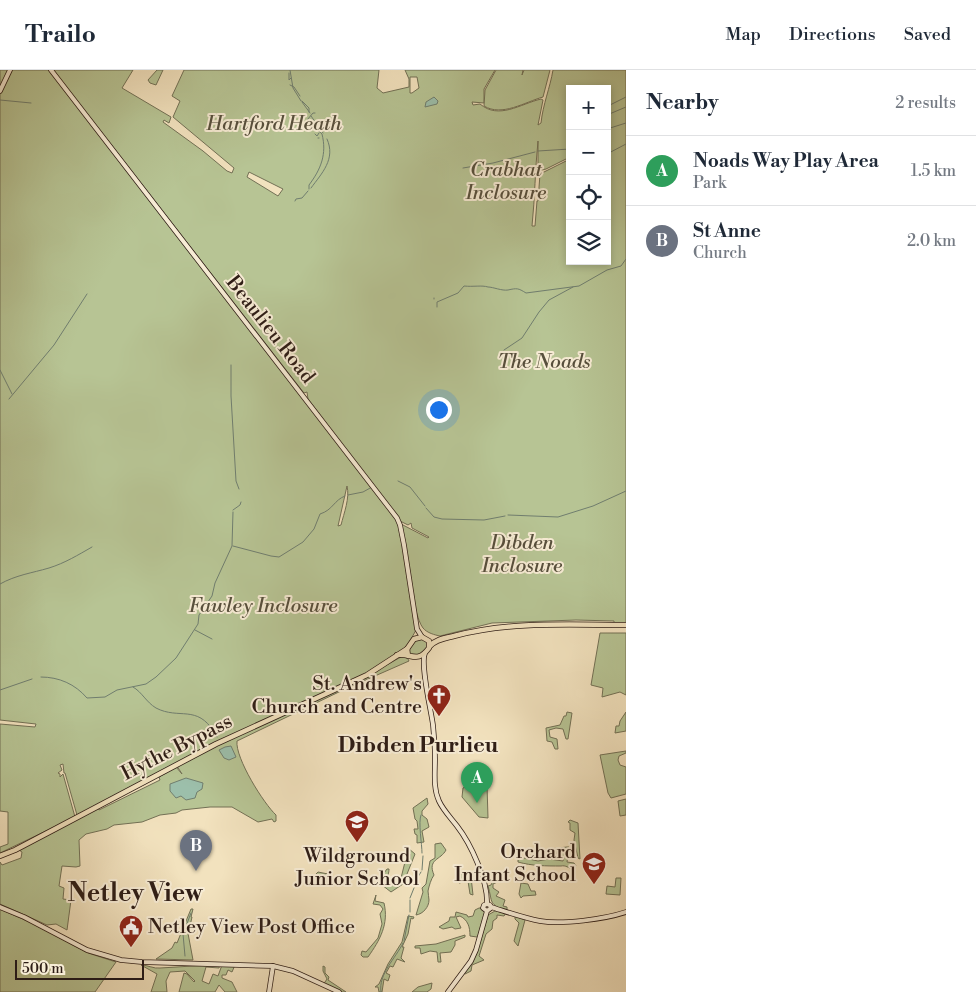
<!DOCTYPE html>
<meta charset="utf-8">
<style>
body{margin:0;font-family:"Libre Bodoni",serif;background:#f2f2f3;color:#1f2937}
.controls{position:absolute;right:15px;top:15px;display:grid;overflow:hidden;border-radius:0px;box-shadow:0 2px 8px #0003}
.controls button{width:45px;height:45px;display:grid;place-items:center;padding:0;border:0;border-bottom:1px solid #e0e1e3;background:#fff;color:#1f2937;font:25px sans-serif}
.scale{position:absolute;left:15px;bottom:12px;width:129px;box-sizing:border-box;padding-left:5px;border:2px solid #2e1d16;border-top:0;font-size:14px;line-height:18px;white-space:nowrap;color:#2e1d16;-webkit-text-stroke:4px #f7ecd5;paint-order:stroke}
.you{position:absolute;left:438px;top:339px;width:18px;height:18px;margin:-12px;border:4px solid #fff;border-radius:50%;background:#1a73e8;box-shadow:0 0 0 8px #1a73e833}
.badge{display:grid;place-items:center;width:32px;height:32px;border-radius:50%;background:#1a73e8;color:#fff;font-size:16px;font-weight:700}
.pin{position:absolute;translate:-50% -41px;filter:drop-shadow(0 1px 2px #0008)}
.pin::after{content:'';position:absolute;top:26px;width:18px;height:15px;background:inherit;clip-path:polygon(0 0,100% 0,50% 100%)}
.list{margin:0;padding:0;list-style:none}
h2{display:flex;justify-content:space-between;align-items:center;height:65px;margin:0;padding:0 20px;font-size:21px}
h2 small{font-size:16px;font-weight:400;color:#747a83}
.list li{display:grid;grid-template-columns:32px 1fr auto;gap:15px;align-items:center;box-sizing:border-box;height:70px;padding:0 20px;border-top:1px solid #e0e1e3}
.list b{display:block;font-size:19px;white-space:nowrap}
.list p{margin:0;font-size:16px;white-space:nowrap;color:#747a83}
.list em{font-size:16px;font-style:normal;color:#747a83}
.icon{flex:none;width:28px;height:28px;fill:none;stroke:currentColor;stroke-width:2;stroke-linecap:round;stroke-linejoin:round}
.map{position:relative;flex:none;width:626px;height:922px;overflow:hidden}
header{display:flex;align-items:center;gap:30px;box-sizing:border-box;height:70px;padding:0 25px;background:#fff;border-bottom:1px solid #e0e1e3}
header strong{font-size:24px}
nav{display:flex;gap:28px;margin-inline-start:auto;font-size:18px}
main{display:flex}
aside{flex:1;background:#fff}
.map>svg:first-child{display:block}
.green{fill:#b7c494;stroke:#727055;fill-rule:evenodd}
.water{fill:#9cbfab;stroke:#707e6f}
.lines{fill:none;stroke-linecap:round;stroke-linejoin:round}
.stream{stroke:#707e6f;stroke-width:1}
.secondary-casing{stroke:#2e1d16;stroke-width:5.5}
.primary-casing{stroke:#2e1d16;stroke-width:6}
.secondary{stroke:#f7ecd5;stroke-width:4}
.primary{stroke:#f2e2be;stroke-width:4.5}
.labels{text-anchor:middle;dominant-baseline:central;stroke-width:4;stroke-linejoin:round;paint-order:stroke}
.park-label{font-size:20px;font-style:italic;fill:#574f3c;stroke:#f7ecd5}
.street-label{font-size:20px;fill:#2e1d16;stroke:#f7ecd5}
.poi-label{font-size:20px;fill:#2e1d16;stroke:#f7ecd5;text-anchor:end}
.quarter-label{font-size:22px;font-weight:bold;fill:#2e1d16;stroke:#f7ecd5}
.district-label{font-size:25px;font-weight:bold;fill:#2e1d16;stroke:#f7ecd5}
</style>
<header>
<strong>Trailo</strong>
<nav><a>Map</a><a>Directions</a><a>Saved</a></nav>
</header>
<main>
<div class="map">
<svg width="626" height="922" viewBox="0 0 626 922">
<rect width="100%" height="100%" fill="#f2e2be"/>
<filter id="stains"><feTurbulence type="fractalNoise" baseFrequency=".004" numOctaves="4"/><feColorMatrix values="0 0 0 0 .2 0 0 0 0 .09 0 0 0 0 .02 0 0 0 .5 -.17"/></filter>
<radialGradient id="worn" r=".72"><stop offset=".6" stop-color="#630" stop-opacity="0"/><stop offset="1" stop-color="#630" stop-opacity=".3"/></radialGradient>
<g class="green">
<path d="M0,0h49l347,449 5,11 15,100 -10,18 -42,27 -133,61 -154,79 -12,-42h-1l-1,-9 -3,1 2,5 -4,3 2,1v3l3,-3 12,43 -75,36v-6l8,-3v-32l-8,-1v-87l35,3 1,-3 -36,-4zM347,416c3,12 -3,27 -6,39l-3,1z"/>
<path d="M53,0h80l-11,18 49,29 -2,6 -5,-3 -1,2 40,29 24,20 5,2 2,-5 -61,-51 7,-16 -8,-5 12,-26h195l-2,18 6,5 26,-6v-8l-4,-9h90l-11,19v14l-12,-1 1,3 7,-1c19,16 40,0 61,-5l2,1 -5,25 3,-2c2,-19 9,-35 12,-53h73v554l-12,-1v-2l-38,-1 -84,3 -52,13c-5,-1 -13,-3 -17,-8 -11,-14 -18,-83 -22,-104l27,14 1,-1 -17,-9 -1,-5 -3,2 -8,-4 -92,-122 -1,-7 -3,1zM410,7h7l2,11 -7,5h-2zM570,19h37v172h-37v-102l-30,15 -2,27h-1l-2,25h-3c3,-28 3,-57 6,-85v30l8,-2 24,-12zM249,102l34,17 -5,7 -31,-19z"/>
<polygon points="157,0 163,0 156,15 150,13 148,10"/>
<path d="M496,0h27l-1,5 2,-5h26l-7,27c-18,5 -41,20 -59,9l1,-16z"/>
<polygon points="600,563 626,563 626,625 620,622 602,627 603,618 591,615"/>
<path d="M419,567l9,5v5l-7,8h-11c-2,-9 3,-12 9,-18z"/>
<path d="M401,587h6l2,4 -66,29 -106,51c-2,17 27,63 39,74v6l-2,1 -2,-3 -14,3 -26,-15h-22l-28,3 -6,3 -16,2 -18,7 -28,3 -7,4 -21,5 -7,6 1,26 -4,1 -14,-1 -3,20 5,2 -1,11 8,1 -4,30 -11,-6 -9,1 -47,-21v-42l2,3 19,-7 1,-6 -3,-2 79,-42 1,2 61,-30 -1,-3 17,-10 6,7 -5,-8 58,-30 128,-58z"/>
<polygon points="567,642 572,643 568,669 566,669 563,659 556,658 549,660 550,667 557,669 558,679 555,679 552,672 547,671 546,658 560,655 564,646 566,646"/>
<polygon points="626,642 626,661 615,663 616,656 619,656 620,651"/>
<polygon points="626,681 626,683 619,686 618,690 620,695 626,697 626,724 611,728 608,723 600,685"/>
<polygon points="471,702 481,706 481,715 487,715 488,748 479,747 462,727 463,718 468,715"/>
<polygon points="427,728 428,734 422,741 422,745 427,749 429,757 422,761 424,772 417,773 417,765 415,764 414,759 418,759 417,751 415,749 413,738"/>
<polygon points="626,729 626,745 620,746 618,731"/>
<polygon points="570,750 578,753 580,789 578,788 574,770 575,763 570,760 570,753 568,752"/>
<path d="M441,773l5,7c-5,10 -19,9 -12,25 -3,4 -5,11 -6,16 0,3 1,6 1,9 0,7 -6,14 -13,15l7,-23 -1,-4 4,-4 4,-23 5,-3v-14z"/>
<path d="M567,777h2l-2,15 7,1 2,3 -3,3c-5,-1 -7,-4 -12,-3 -15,0 -29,0 -43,-4v-2l6,-2 14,3 11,-2 14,2 1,-3 -14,-9z"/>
<path d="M408,778l7,6 -12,30 -12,8 -9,-7 2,-12 3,-4h2c0,8 -6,12 6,17l6,-8 4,-16 5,-3v-5l-5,-3z"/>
<polygon points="318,802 328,804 327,812 316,811 316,804"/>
<polygon points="466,803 471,807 473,825 470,824 468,811 459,813 457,806"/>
<path d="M502,807l2,2 -11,5v4l6,4 -3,4 9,4 -2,6 4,1v4c-19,-7 -14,-8 -19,-25l3,-1 3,-6z"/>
<polygon points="616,808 621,808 620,825 606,824 607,816 615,817"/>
<polygon points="521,813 528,814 531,821 535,821 536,825 523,826 521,828 519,824"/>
<path d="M376,825l-1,6 9,2c5,21 -4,37 -16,54h-5l-2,-2 1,-4 4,1 12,-14 4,-14 -2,-10 3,-5 -3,-4 -7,-1z"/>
<path d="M479,838h3l4,5 -6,22 -3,2 -7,-1c0,-9 -2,-16 -10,-20l-4,1 5,11 -6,1 -3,-2 -9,2 -4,-2 10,-6 1,-4h5l1,-5 11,3 1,2 5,-1 2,-6z"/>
<polygon points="0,839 34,854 88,883 116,892 95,922 0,922"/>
<polygon points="191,839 193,839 191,847 192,847 190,856 187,858 193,890 156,889 172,878 175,872 177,873"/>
<polygon points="495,841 506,843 504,846 497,845 497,848 493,851 492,859 486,864 479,886 484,890 472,895 471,901 465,904 463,903 477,882 488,845"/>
<polygon points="408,846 414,847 413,849 411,848 408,864 402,877 404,877 401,888 405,892 397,889 393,897 390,896 386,903 390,905 388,911 384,909 382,922 379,922 378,917 375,917 379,914 388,894 402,872"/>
<polygon points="515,846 525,850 518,876 514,871 519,853 515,849"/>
<polygon points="465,865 465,867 455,871 455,875 451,882 440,883 441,892 438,892 437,882 430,881 421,884 420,878 415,878 415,876 436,874"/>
<path d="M141,895c7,0 13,4 19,3 20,-1 40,-3 60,-3l-1,3 -13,-1 -4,14 7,3 4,-10 5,2 4,-11h13l-3,7 -4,-2 -2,5h-4v3l10,4 5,10h-12l-6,-7 -4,7h-36l5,-19 3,1 7,8 1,-1 -10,-10 -15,1 -4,9 1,11h-16l6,-18z"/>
<polygon points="323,896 325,897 325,903 329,907 328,910 346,922 341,922 323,915 327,909 323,901"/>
<polygon points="432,913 431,919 427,922 412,922 418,917"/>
</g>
<g class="water">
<polygon points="434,27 438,31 437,34 425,37 426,32"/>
<polygon points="231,676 236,687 229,690 224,688 219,680 225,677"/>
<polygon points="186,708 203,713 202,719 197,722 195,728 186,730 181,726 176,728 170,721 170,714"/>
</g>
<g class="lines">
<g class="stream">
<polyline points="290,0 293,18 301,31"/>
<polyline points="289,3 289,10 291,8"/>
<polyline points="290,15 294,17 300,26"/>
<polyline points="0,30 31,33"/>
<polyline points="302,31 309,38 309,42"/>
<polyline points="302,32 310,43"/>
<polyline points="608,36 626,27"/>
<polyline points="607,45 626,37"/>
<polyline points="311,46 323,63"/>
<polyline points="317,52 324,61"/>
<polyline points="607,59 626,53"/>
<polyline points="315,64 317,66 319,63"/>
<polyline points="318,68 319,68"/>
<polyline points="538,81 570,79"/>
<polyline points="607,84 626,74"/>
<polyline points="463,98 493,93 535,82"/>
<path d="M311,118c11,-15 25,-29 16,-49"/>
<path d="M309,119v-4c12,-16 18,-31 13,-51l-15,-14 6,-7h2"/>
<polyline points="295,131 296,129 302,128 308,121"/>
<polyline points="434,228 434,229"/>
<path d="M437,237v-5l21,-9 6,-7c9,1 18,-1 24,1 5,0 14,4 20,3 9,-2 10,-2 18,3l53,-7 28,-16 14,-4 5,-7"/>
<polyline points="504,280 522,268 539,242 549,230 573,217"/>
<polyline points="231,295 231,326 236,411 239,419"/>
<polyline points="0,300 12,324"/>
<polyline points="9,329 54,275 87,224"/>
<polyline points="398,411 410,417 425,436"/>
<polyline points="348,425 363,422 372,417"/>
<polyline points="426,438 434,447 442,449 484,450 505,446"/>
<polyline points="233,440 240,435 241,432"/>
<polyline points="508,445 558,447 593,436 626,421"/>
<path d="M233,476l38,10 8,1 24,-15 11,-13 6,-15c13,-4 14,-14 25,-18"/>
<path d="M0,514c16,-9 32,-11 49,-16 16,-5 29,-13 43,-21"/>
<polyline points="195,560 212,569"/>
<path d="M41,607c18,0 34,7 46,21l18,-1 12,-7 29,-6 10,-7 20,-19 22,-34 1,-9 13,-19 3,-13 17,-37 1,-34"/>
<path d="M133,617c9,5 13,15 23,21 23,12 41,-4 58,24"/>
<polyline points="0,620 32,609"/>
<polyline points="215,663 217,667"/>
<path d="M421,745c-3,7 1,29 1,38"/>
<polyline points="422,800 423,786"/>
<polyline points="415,815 416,810 421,802"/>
<polyline points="410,828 414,818"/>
<polyline points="410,830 410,842"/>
<polyline points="404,871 409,845"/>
<polyline points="185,886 183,864 191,843"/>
<path d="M381,922c-3,-18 15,-34 22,-49"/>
</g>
<defs>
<g id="secondary">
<polyline points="51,0 397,448 400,455 404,475 417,559 422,567"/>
<polyline points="0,21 10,0"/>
<path d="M425,583c-5,11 6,57 8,72 1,11 2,23 2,34 0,14 -2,29 4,42 4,9 12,17 18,25 14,18 31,55 30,78"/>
<polyline points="0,837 24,847 87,880 121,890 142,892 273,896 293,901 339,922"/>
<path d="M491,837c16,5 33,11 49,14 22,4 65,-2 86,-9"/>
<polyline points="269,922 273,896"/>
<polyline points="448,922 471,891 476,880 487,841 491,838 490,835 487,834 484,835 483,838 487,841"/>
</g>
<g id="primary">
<path d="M430,576c6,-7 16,-8 24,-10 58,-15 113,-11 172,-11"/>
<path d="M397,585c15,-2 20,9 32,-7v-7l-7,-4 -8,2 -7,10 1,7"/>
<polyline points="0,786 15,780 55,759 216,674 367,605 407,579"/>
</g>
</defs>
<use href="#secondary" class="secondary-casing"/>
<use href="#primary" class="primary-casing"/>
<use href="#secondary" class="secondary"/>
<use href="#primary" class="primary"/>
</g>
<defs>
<symbol id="church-pin" viewBox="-11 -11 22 30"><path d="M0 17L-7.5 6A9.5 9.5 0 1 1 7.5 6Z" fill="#8f2418" stroke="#f7ecd5"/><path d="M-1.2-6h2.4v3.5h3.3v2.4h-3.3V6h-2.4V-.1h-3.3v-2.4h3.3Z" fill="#fff"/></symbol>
<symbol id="school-pin" viewBox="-11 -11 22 30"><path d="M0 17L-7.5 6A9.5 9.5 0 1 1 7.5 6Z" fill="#8f2418" stroke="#f7ecd5"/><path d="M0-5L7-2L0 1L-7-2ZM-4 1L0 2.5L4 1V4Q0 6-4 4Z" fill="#fff"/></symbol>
<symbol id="civic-pin" viewBox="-11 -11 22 30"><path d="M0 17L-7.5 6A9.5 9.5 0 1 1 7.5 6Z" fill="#8f2418" stroke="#f7ecd5"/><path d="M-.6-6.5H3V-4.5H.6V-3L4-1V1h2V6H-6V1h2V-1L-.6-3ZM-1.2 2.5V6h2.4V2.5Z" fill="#fff"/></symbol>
</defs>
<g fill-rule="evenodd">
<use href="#church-pin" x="425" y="612" width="28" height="38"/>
<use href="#school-pin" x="343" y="738" width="28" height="38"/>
<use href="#school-pin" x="580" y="780" width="28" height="38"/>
<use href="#civic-pin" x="117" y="843" width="28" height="38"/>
</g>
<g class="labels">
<g class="park-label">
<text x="274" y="54">Hartford Heath</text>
<text x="506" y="100">Crabhat<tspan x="506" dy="23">Inclosure</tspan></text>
<text x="544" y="292">The Noads</text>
<text x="522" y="473">Dibden<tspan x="522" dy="23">Inclosure</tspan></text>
<text x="263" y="536">Fawley Inclosure</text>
</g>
<g class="street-label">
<text transform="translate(270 260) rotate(52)">Beaulieu Road</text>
<text transform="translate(177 678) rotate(-27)">Hythe Bypass</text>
</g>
<g class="poi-label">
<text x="422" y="614">St. Andrew's<tspan x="422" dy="23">Church and Centre</tspan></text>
<text x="576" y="782">Orchard<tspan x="576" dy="23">Infant School</tspan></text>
<text x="357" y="786" text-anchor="middle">Wildground<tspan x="357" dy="23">Junior School</tspan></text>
<text x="148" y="857" text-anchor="start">Netley View Post Office</text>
</g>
<g class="quarter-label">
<text x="418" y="675">Dibden Purlieu</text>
</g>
<g class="district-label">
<text x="135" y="823">Netley View</text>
</g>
</g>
<rect width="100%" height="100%" filter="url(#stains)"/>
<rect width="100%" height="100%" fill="url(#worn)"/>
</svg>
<div class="controls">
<button>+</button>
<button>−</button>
<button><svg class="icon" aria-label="locate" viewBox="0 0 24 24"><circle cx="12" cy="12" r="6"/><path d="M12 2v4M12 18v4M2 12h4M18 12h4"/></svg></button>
<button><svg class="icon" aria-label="layers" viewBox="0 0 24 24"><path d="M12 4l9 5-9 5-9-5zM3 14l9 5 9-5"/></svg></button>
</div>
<div class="scale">500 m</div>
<div class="you"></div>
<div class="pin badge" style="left:477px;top:733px;background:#2e9e5b">A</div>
<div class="pin badge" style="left:196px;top:801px;background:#6b7280">B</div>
</div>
<aside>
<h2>Nearby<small>2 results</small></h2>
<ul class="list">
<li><span class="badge" style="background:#2e9e5b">A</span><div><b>Noads Way Play Area</b><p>Park</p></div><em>1.5 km</em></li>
<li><span class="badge" style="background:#6b7280">B</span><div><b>St Anne</b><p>Church</p></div><em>2.0 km</em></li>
</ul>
</aside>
</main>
